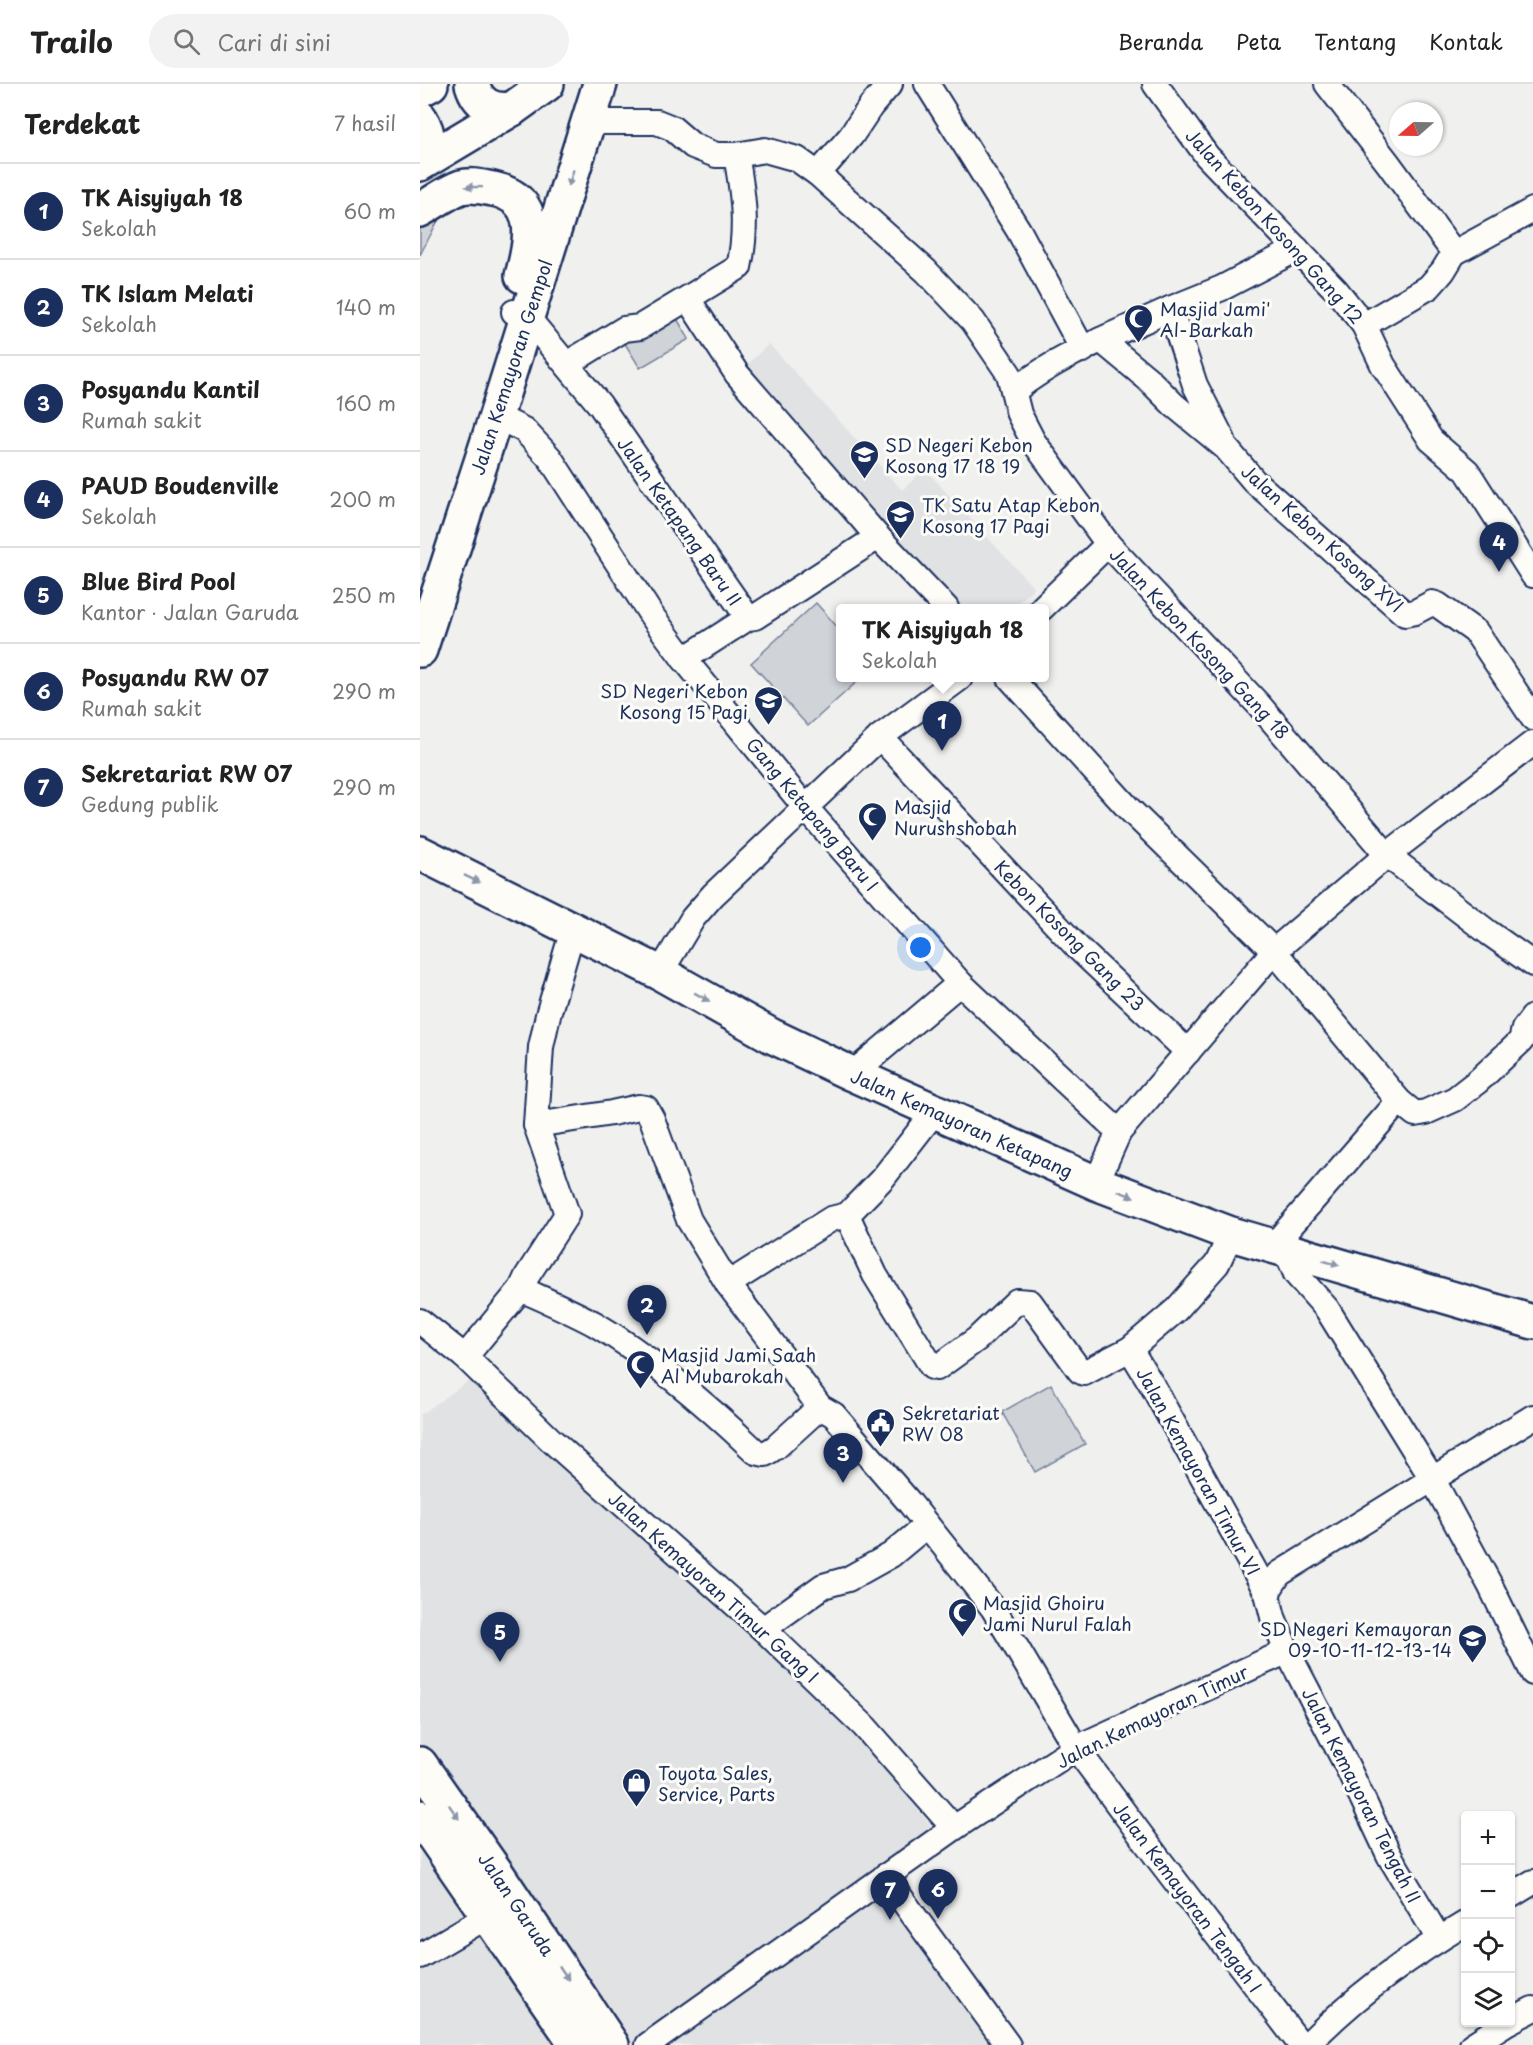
<!DOCTYPE html>
<html lang="id">
<meta charset="utf-8">
<style>
body{margin:0;font-family:"Playpen Sans",sans-serif;background:#f2f2f2;color:#222}
.controls{position:absolute;right:18px;bottom:18px;display:grid;overflow:hidden;border-radius:6px;box-shadow:0 2px 4px #0004}
.controls button{width:54px;height:54px;display:grid;place-items:center;padding:0;border:0;border-bottom:2px solid #e0e0e0;background:#fff;color:#222;font:30px sans-serif}
.compass{position:absolute;left:969px;top:18px;width:54px;height:54px;border-radius:50%;background:#fff;box-shadow:0 2px 4px #0004;rotate:250deg}
.you{position:absolute;left:501px;top:864px;width:21px;height:21px;margin:-15px;border:4px solid #fff;border-radius:50%;background:#1a73e8;box-shadow:0 0 0 9px #1a73e833}
.badge{display:grid;place-items:center;width:39px;height:39px;border-radius:50%;background:#1b2f5e;color:#fff;font-size:20px;font-weight:700}
.pin{position:absolute;translate:-50% -50px;filter:drop-shadow(0 2px 3px #0008)}
.pin::after{content:'';position:absolute;top:32px;width:21px;height:18px;background:inherit;clip-path:polygon(0 0,100% 0,50% 100%)}
.popup{position:absolute;left:416px;top:520px;width:213px;height:78px;box-sizing:border-box;display:grid;place-content:center;border-radius:6px;background:#fff;filter:drop-shadow(0 2px 4px #0005);font-size:20px;white-space:nowrap;color:#767676}
.popup b{font-size:22px;color:#222}
.popup::after{content:'';position:absolute;left:50%;top:100%;margin-left:-12px;border:12px solid transparent;border-top-color:#fff}
.list{margin:0;padding:0;list-style:none}
h2{display:flex;justify-content:space-between;align-items:center;height:78px;margin:0;padding:0 24px;font-size:26px}
h2 small{font-size:20px;font-weight:400;color:#767676}
.list li{display:grid;grid-template-columns:39px 1fr auto;gap:18px;align-items:center;box-sizing:border-box;height:96px;padding:0 24px;border-top:2px solid #e0e0e0}
.list b{display:block;font-size:22px;white-space:nowrap}
.list p{margin:0;font-size:20px;white-space:nowrap;color:#767676}
.list em{font-size:20px;font-style:normal;color:#767676}
.icon{flex:none;width:33px;height:33px;fill:none;stroke:currentColor;stroke-width:2;stroke-linecap:round;stroke-linejoin:round}
.map{position:relative;flex:none;width:1113px;height:1961px;overflow:hidden}
header{display:flex;align-items:center;gap:36px;box-sizing:border-box;height:84px;padding:0 30px;background:#fff;border-bottom:2px solid #e0e0e0}
header strong{font-size:28px}
nav{display:flex;gap:33px;margin-inline-start:auto;font-size:21px}
.search{width:420px;height:54px;background:#f2f2f2;display:flex;align-items:center;gap:15px;box-sizing:border-box;padding:0 21px;border-radius:33px;color:#767676;font-size:22px}
main{display:flex}
aside{flex:1;background:#fff}
.map>svg:first-child{display:block}
.built{fill:#e0e2e3}
.green{fill:#d0d3d8;stroke:#76819b;stroke-width:1.5}
.lines{fill:none;stroke-linecap:round;stroke-linejoin:round}
.street-casing{stroke:#1b2f5e;stroke-width:28}
.secondary-casing{stroke:#1b2f5e;stroke-width:38}
.primary-casing{stroke:#1b2f5e;stroke-width:38}
.street{stroke:#fdfcf7;stroke-width:24}
.secondary{stroke:#fdfcf7;stroke-width:33}
.primary{stroke:#fdfcf7;stroke-width:33}
.oneway{fill:#8c96aa}
.labels{text-anchor:middle;dominant-baseline:central;stroke-width:6;stroke-linejoin:round;paint-order:stroke}
.street-label{font-size:18px;fill:#1b2f5e;stroke:#fdfcf7}
.poi-label{font-size:18px;fill:#1b2f5e;stroke:#fdfcf7;text-anchor:start}
</style>
<header>
<strong>Trailo</strong>
<div class="search"><svg class="icon" aria-label="search" viewBox="0 0 24 24"><circle cx="10" cy="10" r="6"/><path d="M15 15l6 6"/></svg>Cari di sini</div>
<nav><a>Beranda</a><a>Peta</a><a>Tentang</a><a>Kontak</a></nav>
</header>
<main>
<aside>
<h2>Terdekat<small>7 hasil</small></h2>
<ul class="list">
<li><span class="badge">1</span><div><b>TK Aisyiyah 18</b><p>Sekolah</p></div><em>60 m</em></li>
<li><span class="badge">2</span><div><b>TK Islam Melati</b><p>Sekolah</p></div><em>140 m</em></li>
<li><span class="badge">3</span><div><b>Posyandu Kantil</b><p>Rumah sakit</p></div><em>160 m</em></li>
<li><span class="badge">4</span><div><b>PAUD Boudenville</b><p>Sekolah</p></div><em>200 m</em></li>
<li><span class="badge">5</span><div><b>Blue Bird Pool</b><p>Kantor · Jalan Garuda</p></div><em>250 m</em></li>
<li><span class="badge">6</span><div><b>Posyandu RW 07</b><p>Rumah sakit</p></div><em>290 m</em></li>
<li><span class="badge">7</span><div><b>Sekretariat RW 07</b><p>Gedung publik</p></div><em>290 m</em></li>
</ul>
</aside>
<div class="map">
<svg width="1113" height="1961" viewBox="0 0 1113 1961">
<rect width="100%" height="100%" fill="#f0f0ee"/>
<filter id="ink" filterUnits="userSpaceOnUse"><feTurbulence type="fractalNoise" baseFrequency=".0167" numOctaves="2"/><feDisplacementMap in="SourceGraphic" scale="12" xChannelSelector="R" yChannelSelector="G"/><feConvolveMatrix kernelMatrix="1 2 1 2 8 2 1 2 1" color-interpolation-filters="sRGB"/></filter>
<g filter="url(#ink)">
<g class="built">
<polygon points="349,260 482,406 505,385 614,504 592,524 533,524 318,289"/>
<polygon points="56,1292 412,1609 525,1761 478,1804 592,1961 0,1961 0,1331"/>
</g>
<g class="green">
<polygon points="21,131 0,171 0,143"/>
<polygon points="253,228 269,255 220,284 204,258"/>
<polygon points="396,519 420,546 420,594 441,594 388,642 331,579"/>
<polygon points="631,1300 665,1360 615,1388 582,1328"/>
</g>
<g class="lines">
<defs>
<g id="street">
<polyline points="507,0 599,147 663,266"/>
<polyline points="735,0 787,72 916,206 944,241 963,281 1011,356 1047,387 1113,491"/>
<polyline points="907,0 968,79 1034,169"/>
<polyline points="168,38 237,38 252,44 273,62 296,71 316,71 345,66 377,75 398,90 506,187 553,237 589,290 599,330 613,357 688,460 839,621 967,771 1069,849 1113,880"/>
<polyline points="398,90 431,52 451,22 470,0"/>
<polyline points="268,215 317,290 458,453 526,524"/>
<polyline points="94,228 107,233 180,321 328,534"/>
<polyline points="944,241 1009,203 1023,187 1034,169 1113,126"/>
<polyline points="681,256 728,295 754,321 806,364 834,397 985,530 995,528 1012,519 1018,521 1056,548 1113,634"/>
<path d="M147,280l57,-35 16,-2 99,-60c9,-39 4,-74 -3,-112"/>
<path d="M594,307c44,-36 104,-58 156,-82"/>
<polyline points="76,332 104,346 130,374 232,532 264,575 385,723 540,899 699,1048"/>
<polyline points="803,356 775,301 750,225 802,204 877,165"/>
<polyline points="622,524 688,460"/>
<polyline points="264,575 328,534 335,533 458,453"/>
<polyline points="590,594 709,725 854,867 979,1017 995,1030 1006,1028 1035,1015 1058,997 1101,957 1104,945 1113,933"/>
<polyline points="460,653 658,864 768,968"/>
<polyline points="240,889 273,834 293,811 460,653 540,594"/>
<polyline points="432,990 540,899"/>
<polyline points="116,1041 192,1029 219,1023 226,1024 232,1035 269,1136 308,1200 400,1323 414,1331 489,1418 573,1524 656,1664 737,1773 881,1961"/>
<polyline points="676,1099 699,1048 854,867 967,771 1113,659"/>
<polyline points="427,1131 455,1191 512,1283 517,1284 557,1255 597,1217 610,1218 660,1287 664,1289 710,1265 756,1226 797,1180 811,1150"/>
<polyline points="853,1162 979,1017"/>
<polyline points="866,1166 876,1190 907,1225 1013,1396 1070,1501 1113,1589"/>
<polyline points="308,1200 411,1135 427,1131 463,1094 515,1027"/>
<polyline points="101,1205 107,1192 147,1130 116,1041 121,963 128,931 153,845"/>
<polyline points="0,1237 45,1273 131,1356 343,1545 444,1642 534,1744"/>
<polyline points="710,1265 732,1301 847,1509"/>
<path d="M45,1273l56,-68c24,11 50,22 74,35 59,35 112,81 161,128l9,2 11,-7 44,-40"/>
<polyline points="343,1545 403,1502 428,1495 471,1471 507,1441"/>
<polyline points="866,1565 927,1682 969,1771 1019,1855"/>
<polyline points="465,1792 588,1961"/>
<polyline points="1090,1812 1113,1798"/>
<polyline points="0,1872 68,1832"/>
<polyline points="1090,1937 1113,1925"/>
<polyline points="228,1961 534,1744 656,1664 861,1570 866,1565 853,1533 847,1509 859,1490 1113,1333"/>
<path d="M887,1961c47,-48 101,-88 159,-122"/>
<polyline points="1052,1961 1088,1938"/>
</g>
<g id="secondary">
<path d="M0,126c13,-7 27,-18 41,-23 11,-3 20,0 32,2 47,10 39,51 29,87"/>
<polyline points="0,566 76,332 180,0"/>
<polyline points="0,769 240,889 352,952 432,990 676,1099 811,1150 1113,1238"/>
<polyline points="0,1680 78,1791 192,1961"/>
<polyline points="0,1733 157,1961"/>
</g>
<g id="primary">
<path d="M52,0c6,20 20,28 40,25"/>
<polyline points="0,6 11,0"/>
<path d="M0,34c10,16 10,28 2,44"/>
<polyline points="0,80 92,25 127,0"/>
</g>
</defs>
<use href="#street" class="street-casing"/>
<use href="#secondary" class="secondary-casing"/>
<use href="#primary" class="primary-casing"/>
<use href="#street" class="street"/>
<use href="#secondary" class="secondary"/>
<use href="#primary" class="primary"/>
</g>
<defs><path id="oneway-solid" d="M-6-.8H1V-3.2L6.5 0L1 3.2V.8H-6Z" transform="scale(1.5)"/></defs>
<g class="oneway">
<use href="#oneway-solid" transform="translate(151 94) rotate(107)"/>
<use href="#oneway-solid" transform="translate(54 103) rotate(-179)"/>
<use href="#oneway-solid" transform="translate(52 795) rotate(26)"/>
<use href="#oneway-solid" transform="translate(282 913) rotate(29)"/>
<use href="#oneway-solid" transform="translate(706 1110) rotate(21)"/>
<use href="#oneway-solid" transform="translate(911 1179) rotate(16)"/>
<use href="#oneway-solid" transform="translate(34 1728) rotate(55)"/>
<use href="#oneway-solid" transform="translate(144 1889) rotate(56)"/>
</g>
</g>
<defs>
<symbol id="mosque-pin" viewBox="-11 -11 22 30"><path d="M0 17L-7.5 6A9.5 9.5 0 1 1 7.5 6Z" fill="#1b2f5e" stroke="#fdfcf7"/><path d="M3.5-4.9A6 6 0 1 0 3.5 4.9A5 5 0 1 1 3.5-4.9Z" fill="#fff"/></symbol>
<symbol id="school-pin" viewBox="-11 -11 22 30"><path d="M0 17L-7.5 6A9.5 9.5 0 1 1 7.5 6Z" fill="#1b2f5e" stroke="#fdfcf7"/><path d="M0-5L7-2L0 1L-7-2ZM-4 1L0 2.5L4 1V4Q0 6-4 4Z" fill="#fff"/></symbol>
<symbol id="civic-pin" viewBox="-11 -11 22 30"><path d="M0 17L-7.5 6A9.5 9.5 0 1 1 7.5 6Z" fill="#1b2f5e" stroke="#fdfcf7"/><path d="M-.6-6.5H3V-4.5H.6V-3L4-1V1h2V6H-6V1h2V-1L-.6-3ZM-1.2 2.5V6h2.4V2.5Z" fill="#fff"/></symbol>
<symbol id="shop-pin" viewBox="-11 -11 22 30"><path d="M0 17L-7.5 6A9.5 9.5 0 1 1 7.5 6Z" fill="#1b2f5e" stroke="#fdfcf7"/><path d="M-5-2.5h2.3a2.7 3.5 0 0 1 5.4 0H5L5.5 6h-11ZM-1.5-2.5h3a1.5 2.3 0 0 0-3 0Z" fill="#fff"/></symbol>
</defs>
<g fill-rule="evenodd">
<use href="#mosque-pin" x="702" y="218" width="33" height="45"/>
<use href="#school-pin" x="428" y="354" width="33" height="45"/>
<use href="#school-pin" x="464" y="414" width="33" height="45"/>
<use href="#school-pin" x="332" y="600" width="33" height="45"/>
<use href="#mosque-pin" x="436" y="716" width="33" height="45"/>
<use href="#mosque-pin" x="204" y="1264" width="33" height="45"/>
<use href="#civic-pin" x="444" y="1322" width="33" height="45"/>
<use href="#mosque-pin" x="526" y="1512" width="33" height="45"/>
<use href="#school-pin" x="1036" y="1538" width="33" height="45"/>
<use href="#shop-pin" x="200" y="1682" width="33" height="45"/>
</g>
<g class="labels">
<g class="street-label">
<text transform="translate(855 142) rotate(48)">Jalan Kebon Kosong Gang 12</text>
<text transform="translate(91 283) rotate(-72)">Jalan Kemayoran Gempol</text>
<text transform="translate(260 437) rotate(55)">Jalan Ketapang Baru II</text>
<text transform="translate(903 454) rotate(42)">Jalan Kebon Kosong XVI</text>
<text transform="translate(780 559) rotate(47)">Jalan Kebon Kosong Gang 18</text>
<text transform="translate(393 730) rotate(50)">Gang Ketapang Baru I</text>
<text transform="translate(650 851) rotate(45)">Kebon Kosong Gang 23</text>
<text transform="translate(542 1039) rotate(24)">Jalan Kemayoran Ketapang</text>
<text transform="translate(779 1387) rotate(61)">Jalan Kemayoran Timur VI</text>
<text transform="translate(294 1503) rotate(42)">Jalan Kemayoran Timur Gang I</text>
<text transform="translate(732 1632) rotate(-26)">Jalan Kemayoran Timur</text>
<text transform="translate(942 1711) rotate(63)">Jalan Kemayoran Tengah II</text>
<text transform="translate(768 1813) rotate(53)">Jalan Kemayoran Tengah I</text>
<text transform="translate(97 1820) rotate(56)">Jalan Garuda</text>
</g>
<g class="poi-label">
<text x="740" y="224">Masjid Jami'<tspan x="740" dy="21">Al-Barkah</tspan></text>
<text x="465" y="360">SD Negeri Kebon<tspan x="465" dy="21">Kosong 17 18 19</tspan></text>
<text x="502" y="420">TK Satu Atap Kebon<tspan x="502" dy="21">Kosong 17 Pagi</tspan></text>
<text x="328" y="606" text-anchor="end">SD Negeri Kebon<tspan x="328" dy="21">Kosong 15 Pagi</tspan></text>
<text x="474" y="722">Masjid<tspan x="474" dy="21">Nurushshobah</tspan></text>
<text x="241" y="1270">Masjid Jami Saah<tspan x="241" dy="21">Al Mubarokah</tspan></text>
<text x="482" y="1328">Sekretariat<tspan x="482" dy="21">RW 08</tspan></text>
<text x="563" y="1518">Masjid Ghoiru<tspan x="563" dy="21">Jami Nurul Falah</tspan></text>
<text x="1032" y="1544" text-anchor="end">SD Negeri Kemayoran<tspan x="1032" dy="21">09-10-11-12-13-14</tspan></text>
<text x="238" y="1688">Toyota Sales,<tspan x="238" dy="21">Service, Parts</tspan></text>
</g>
</g>
</svg>
<div class="controls">
<button>+</button>
<button>−</button>
<button><svg class="icon" aria-label="locate" viewBox="0 0 24 24"><circle cx="12" cy="12" r="6"/><path d="M12 2v4M12 18v4M2 12h4M18 12h4"/></svg></button>
<button><svg class="icon" aria-label="layers" viewBox="0 0 24 24"><path d="M12 4l9 5-9 5-9-5zM3 14l9 5 9-5"/></svg></button>
</div>
<svg class="compass" viewBox="-18 -18 36 36"><path d="M0-13l5 13h-10z" fill="#e53935"/><path d="M0 13l5-13h-10z" fill="#767676"/></svg>
<div class="you"></div>
<div class="pin badge" style="left:522px;top:667px">1</div>
<div class="popup"><b>TK Aisyiyah 18</b>Sekolah</div>
<div class="pin badge" style="left:227px;top:1251px">2</div>
<div class="pin badge" style="left:423px;top:1399px">3</div>
<div class="pin badge" style="left:1079px;top:488px">4</div>
<div class="pin badge" style="left:80px;top:1578px">5</div>
<div class="pin badge" style="left:518px;top:1835px">6</div>
<div class="pin badge" style="left:470px;top:1836px">7</div>
</div>
</main>
